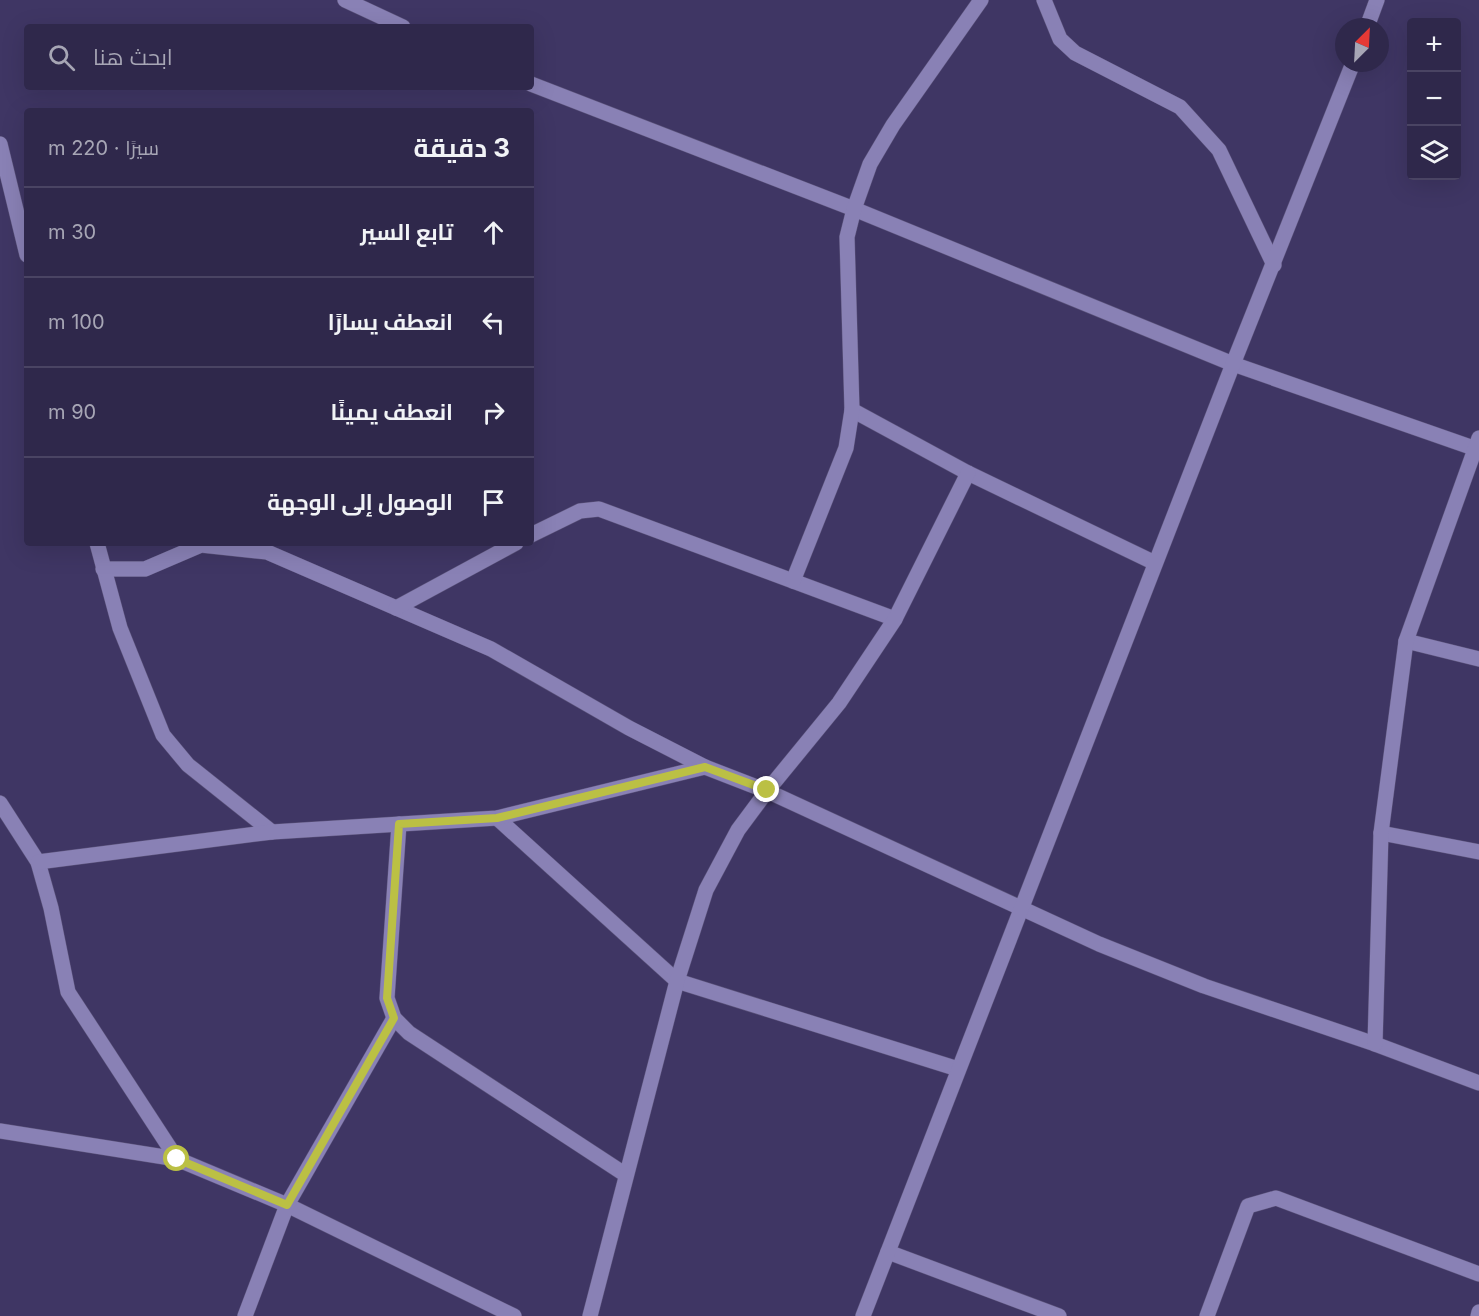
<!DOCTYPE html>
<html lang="ar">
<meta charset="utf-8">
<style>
body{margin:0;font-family:Inter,Cairo,sans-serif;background:#373052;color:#f1f3f6;direction:rtl}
.controls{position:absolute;right:18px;top:18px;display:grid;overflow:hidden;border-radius:6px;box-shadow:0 6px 24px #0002}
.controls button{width:54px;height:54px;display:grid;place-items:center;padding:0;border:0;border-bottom:2px solid #4a4463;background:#2f284b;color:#f1f3f6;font:30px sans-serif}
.compass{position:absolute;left:1335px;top:18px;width:54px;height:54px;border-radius:50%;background:#2f284b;box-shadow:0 6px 24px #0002;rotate:24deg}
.stop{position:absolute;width:18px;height:18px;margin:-14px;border:4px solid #bbc044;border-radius:50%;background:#fff}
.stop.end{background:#bbc044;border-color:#fff;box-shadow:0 2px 6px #0008}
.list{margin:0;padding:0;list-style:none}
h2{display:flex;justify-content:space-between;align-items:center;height:78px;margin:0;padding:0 24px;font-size:26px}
h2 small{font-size:20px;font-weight:400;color:#a7a6b5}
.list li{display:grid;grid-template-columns:39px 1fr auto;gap:18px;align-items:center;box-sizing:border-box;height:90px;padding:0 24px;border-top:2px solid #4a4463}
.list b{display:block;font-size:22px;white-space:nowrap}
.list em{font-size:20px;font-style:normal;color:#a7a6b5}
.icon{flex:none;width:33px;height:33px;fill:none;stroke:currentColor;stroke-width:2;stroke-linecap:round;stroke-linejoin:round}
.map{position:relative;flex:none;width:1479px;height:1316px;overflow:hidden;direction:ltr}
.search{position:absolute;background:#2f284b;box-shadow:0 6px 24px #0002;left:24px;top:24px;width:510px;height:66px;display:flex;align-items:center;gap:15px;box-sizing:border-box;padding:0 21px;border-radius:6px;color:#a7a6b5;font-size:22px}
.panel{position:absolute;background:#2f284b;box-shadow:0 6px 24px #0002;left:24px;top:108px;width:510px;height:438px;border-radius:6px;direction:rtl}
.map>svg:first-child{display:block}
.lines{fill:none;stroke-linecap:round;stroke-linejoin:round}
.street-casing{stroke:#5b537a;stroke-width:16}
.street{stroke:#8981b5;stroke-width:15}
.route{stroke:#bbc044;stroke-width:8}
</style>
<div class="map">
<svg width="1479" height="1316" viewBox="0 0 1479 1316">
<rect width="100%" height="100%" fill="#3f3664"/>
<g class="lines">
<defs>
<g id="street">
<polyline points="345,0 403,27"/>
<polyline points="1044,0 1060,39 1075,53 1180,107 1219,150 1274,265"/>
<polyline points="1367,27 1377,0"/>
<polyline points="531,84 854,209 1233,364 1479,450"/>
<polyline points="0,144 27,255"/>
<polyline points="852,410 968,473 1155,563"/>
<polyline points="531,535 580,511 599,509 895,619"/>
<polyline points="97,543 120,628 163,735 188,765 272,832"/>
<polyline points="103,569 145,569 201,545 267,552 491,649 629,728 705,767 767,791 1099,944 1204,986 1375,1044 1479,1083"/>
<polyline points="793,581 846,448 852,410 847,237 854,209 870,164 893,125 981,0"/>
<polyline points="396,608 516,543"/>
<polyline points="1406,641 1479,659"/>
<polyline points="0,803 38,862 51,908 68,992 177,1159"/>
<polyline points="497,818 677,981 958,1069"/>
<polyline points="399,824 387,998 394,1018 409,1033 626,1175"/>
<polyline points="1381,833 1479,852"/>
<polyline points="38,862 272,832 497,818 705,767"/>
<polyline points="1375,1044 1381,833 1406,641 1479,438"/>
<polyline points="0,1131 177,1159 287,1205 514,1316"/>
<polyline points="888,1252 1059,1316"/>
<polyline points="245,1316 287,1205 394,1018"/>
<polyline points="590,1316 677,981 706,890 738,830 767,791 839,703 895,619 968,473"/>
<polyline points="863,1316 1233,364 1353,63"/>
<polyline points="1207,1316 1248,1206 1276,1198 1479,1274"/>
<polyline points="1478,1316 1479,1312"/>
</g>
</defs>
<use href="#street" class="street-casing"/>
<use href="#street" class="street"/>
</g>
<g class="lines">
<polyline class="route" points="177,1159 287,1205 394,1018 387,998 399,824 497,818 705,767 767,790"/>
</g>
</svg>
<div class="controls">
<button>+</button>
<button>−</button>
<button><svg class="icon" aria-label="layers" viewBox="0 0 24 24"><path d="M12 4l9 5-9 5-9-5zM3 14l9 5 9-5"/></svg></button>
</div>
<svg class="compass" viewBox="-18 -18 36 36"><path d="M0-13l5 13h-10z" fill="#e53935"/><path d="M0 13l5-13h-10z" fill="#a7a6b5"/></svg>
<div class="stop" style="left:177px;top:1159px"></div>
<div class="stop end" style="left:767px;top:790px"></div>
<div class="search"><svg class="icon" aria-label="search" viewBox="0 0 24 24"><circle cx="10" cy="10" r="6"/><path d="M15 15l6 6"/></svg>ابحث هنا</div>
<section class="panel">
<h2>3 دقيقة<small>سيرًا · 220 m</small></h2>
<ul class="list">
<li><svg class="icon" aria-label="ahead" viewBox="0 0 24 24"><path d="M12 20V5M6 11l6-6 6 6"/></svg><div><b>تابع السير</b></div><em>30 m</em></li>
<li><svg class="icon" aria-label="left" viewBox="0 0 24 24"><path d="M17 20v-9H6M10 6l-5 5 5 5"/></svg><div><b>انعطف يسارًا</b></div><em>100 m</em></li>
<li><svg class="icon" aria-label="right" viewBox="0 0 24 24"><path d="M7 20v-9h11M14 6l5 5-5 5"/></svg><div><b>انعطف يمينًا</b></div><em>90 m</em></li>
<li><svg class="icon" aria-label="arrive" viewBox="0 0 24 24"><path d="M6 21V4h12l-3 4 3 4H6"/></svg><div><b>الوصول إلى الوجهة</b></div></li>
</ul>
</section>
</div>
